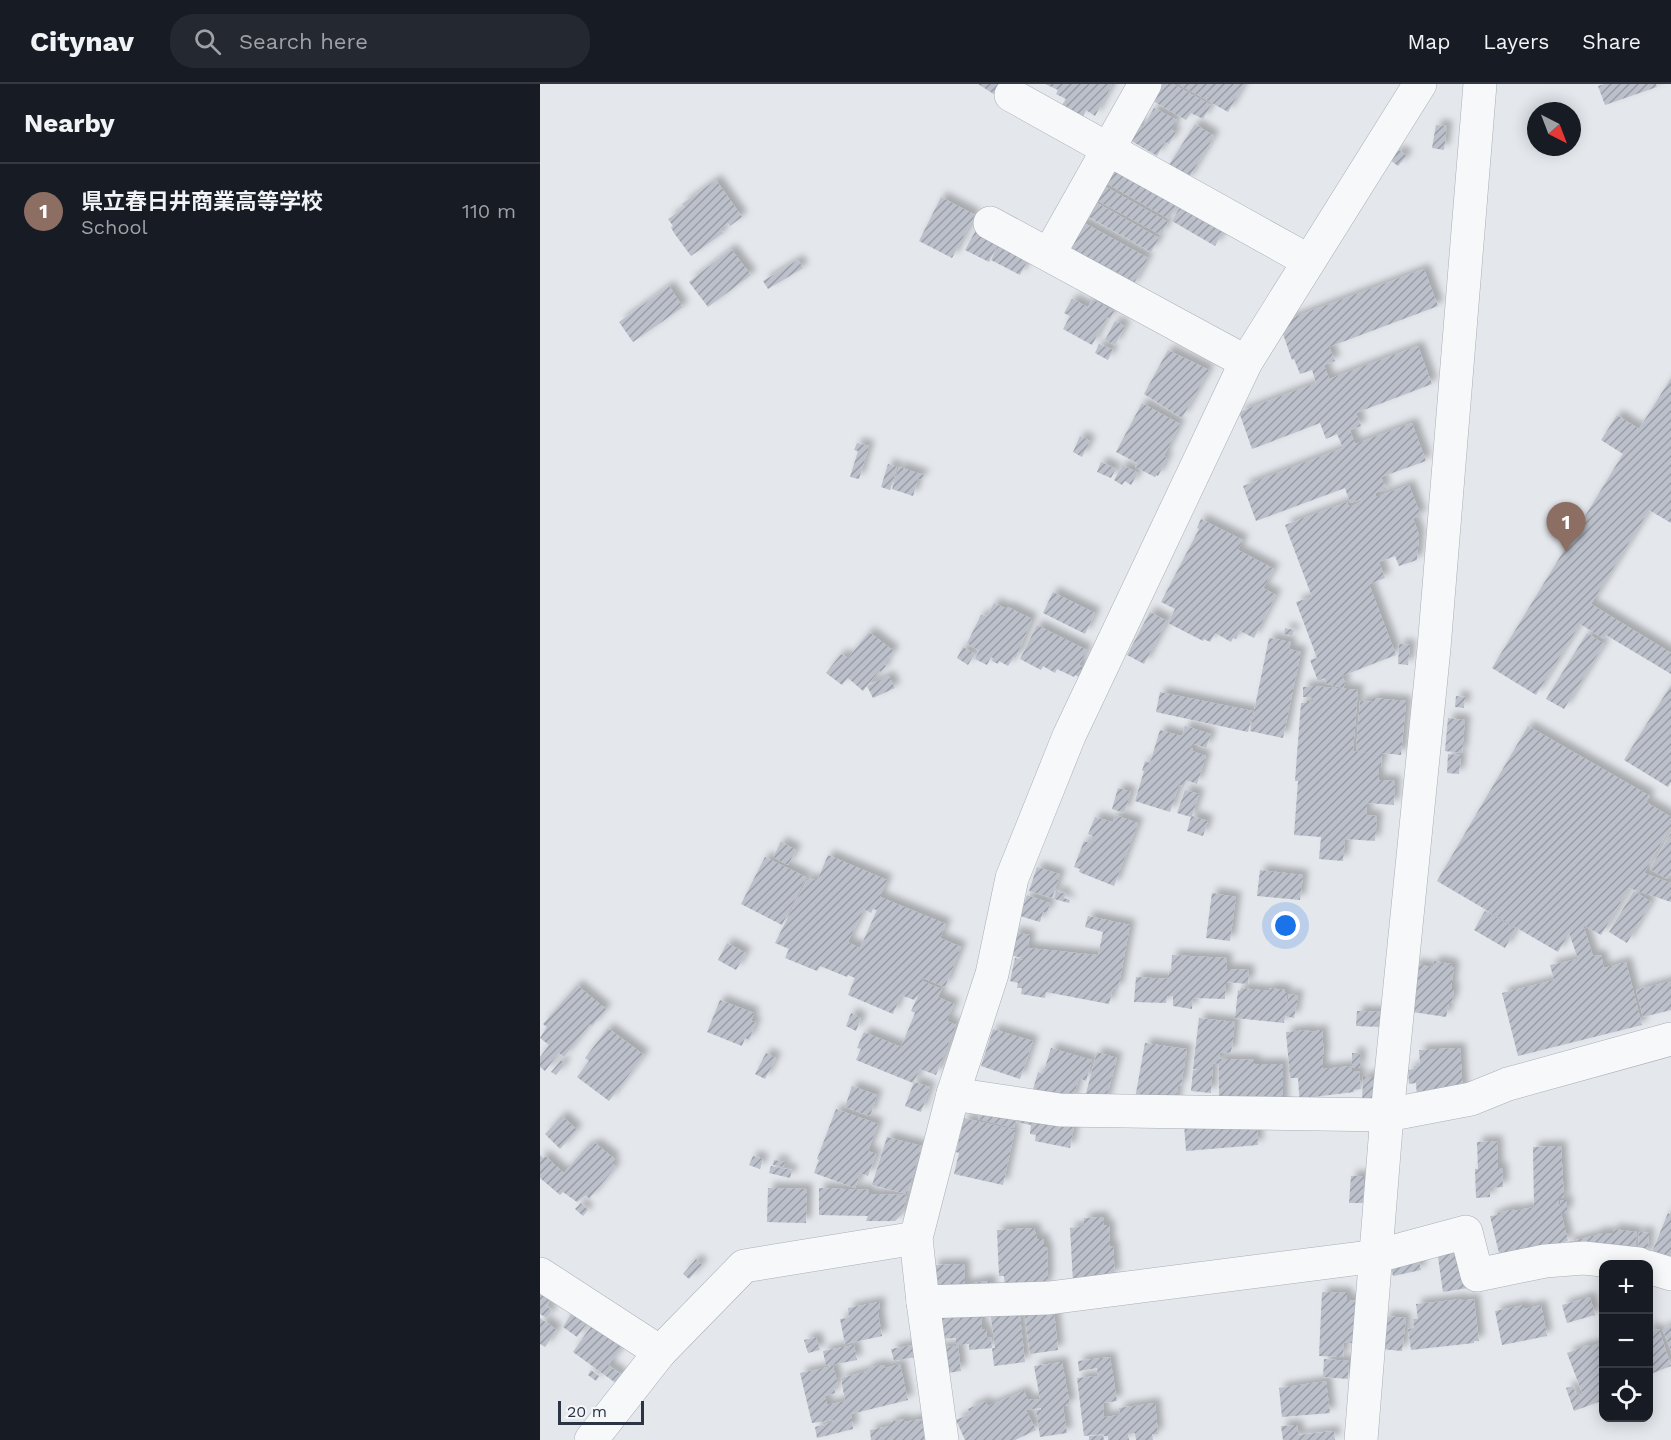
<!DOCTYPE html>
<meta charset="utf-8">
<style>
body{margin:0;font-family:"Work Sans","Noto Sans JP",sans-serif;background:#242831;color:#f1f3f6}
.controls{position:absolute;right:18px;bottom:18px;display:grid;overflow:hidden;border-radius:12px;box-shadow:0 3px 15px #0003}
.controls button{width:54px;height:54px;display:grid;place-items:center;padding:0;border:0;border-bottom:2px solid #363941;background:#171b24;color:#f1f3f6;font:30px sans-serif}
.compass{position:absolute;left:987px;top:18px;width:54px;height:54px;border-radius:50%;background:#171b24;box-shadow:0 3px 15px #0003;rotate:138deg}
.scale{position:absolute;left:18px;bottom:15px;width:86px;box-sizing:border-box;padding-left:6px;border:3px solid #2b3445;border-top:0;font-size:16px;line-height:21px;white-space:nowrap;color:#2b3445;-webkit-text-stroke:4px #f4f6f9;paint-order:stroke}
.you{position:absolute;left:746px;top:842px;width:21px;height:21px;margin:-15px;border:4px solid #fff;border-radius:50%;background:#1a73e8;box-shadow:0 0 0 9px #1a73e833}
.badge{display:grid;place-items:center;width:39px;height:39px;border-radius:50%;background:#2563eb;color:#fff;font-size:20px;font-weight:700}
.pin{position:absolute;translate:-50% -50px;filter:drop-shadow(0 2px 3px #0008)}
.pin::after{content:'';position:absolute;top:32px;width:21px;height:18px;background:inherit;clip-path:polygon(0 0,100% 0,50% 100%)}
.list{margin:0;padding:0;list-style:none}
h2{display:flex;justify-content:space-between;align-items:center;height:78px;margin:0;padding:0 24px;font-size:26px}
h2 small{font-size:20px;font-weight:400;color:#9ea1a6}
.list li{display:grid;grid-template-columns:39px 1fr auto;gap:18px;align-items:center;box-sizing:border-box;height:96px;padding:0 24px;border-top:2px solid #363941}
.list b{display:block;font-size:22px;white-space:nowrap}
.list p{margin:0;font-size:20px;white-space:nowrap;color:#9ea1a6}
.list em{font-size:20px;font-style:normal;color:#9ea1a6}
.icon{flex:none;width:33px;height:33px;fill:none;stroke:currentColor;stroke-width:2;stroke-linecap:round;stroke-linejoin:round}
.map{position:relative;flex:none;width:1131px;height:1356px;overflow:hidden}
header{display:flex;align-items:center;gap:36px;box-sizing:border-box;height:84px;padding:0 30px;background:#171b24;border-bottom:2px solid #363941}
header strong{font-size:28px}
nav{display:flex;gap:33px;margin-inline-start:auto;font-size:21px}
.search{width:420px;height:54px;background:#242831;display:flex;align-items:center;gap:15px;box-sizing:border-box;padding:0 21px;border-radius:24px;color:#9ea1a6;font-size:22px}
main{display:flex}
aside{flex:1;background:#171b24}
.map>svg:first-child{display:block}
.building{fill:url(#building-hatch);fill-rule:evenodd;filter:url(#shadow)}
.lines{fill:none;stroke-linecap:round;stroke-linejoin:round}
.minor-casing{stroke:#a9aeb7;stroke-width:34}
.minor{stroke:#f7f8fa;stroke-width:33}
</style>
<header>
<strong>Citynav</strong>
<div class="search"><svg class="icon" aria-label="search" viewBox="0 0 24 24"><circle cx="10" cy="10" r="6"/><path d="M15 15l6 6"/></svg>Search here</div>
<nav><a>Map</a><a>Layers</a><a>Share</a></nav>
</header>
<main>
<aside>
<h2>Nearby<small></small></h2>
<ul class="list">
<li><span class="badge" style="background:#8d6e63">1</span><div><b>県立春日井商業高等学校</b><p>School</p></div><em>110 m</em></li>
</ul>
</aside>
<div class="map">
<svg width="1131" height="1356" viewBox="0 0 1131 1356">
<defs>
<pattern id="building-hatch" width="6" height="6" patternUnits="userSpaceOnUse" patternTransform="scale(1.5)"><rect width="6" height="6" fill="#bbc0ca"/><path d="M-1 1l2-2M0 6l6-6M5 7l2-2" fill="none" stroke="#989da6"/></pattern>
<filter id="shadow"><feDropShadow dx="5.5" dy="-5.5" stdDeviation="3" flood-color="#0004"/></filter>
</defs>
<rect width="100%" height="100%" fill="#e4e7ec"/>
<g class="building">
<polygon points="438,0 463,0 455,11"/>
<polygon points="505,0 571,0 572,1 555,32 546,26 543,33 522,21 526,15 516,10 518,6"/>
<polygon points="613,0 633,0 671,21 663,35 651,29 646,36 606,13"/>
<polygon points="638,0 704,0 688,28"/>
<polygon points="1065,0 1116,0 1117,3 1065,21 1058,2"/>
<polygon points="614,24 637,36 631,46 636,48 629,60 625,58 617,72 588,55 597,40 603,43"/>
<polygon points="655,40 674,52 647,97 627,84"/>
<polygon points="896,41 907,42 904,66 892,64"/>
<polygon points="859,66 867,72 858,82 850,76"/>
<polygon points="569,83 637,121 629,135 561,96"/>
<polygon points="176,96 202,133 190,142 188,139 180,145 183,149 151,172 134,149 131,143 133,142 128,135 145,123 142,120"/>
<polygon points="559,99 628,138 621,151 551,113"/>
<polygon points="401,113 435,131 412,174 379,157"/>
<polygon points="645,114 688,139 675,162 632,137"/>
<polygon points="550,115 619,154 611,168 542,129"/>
<polygon points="539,136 608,174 592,203 523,165"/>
<polygon points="436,146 459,157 449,178 425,166"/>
<polygon points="461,156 490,171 480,191 451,176"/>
<polygon points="191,165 211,191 168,223 149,198"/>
<polygon points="258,176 263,184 228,205 223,197"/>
<polygon points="884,185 898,222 789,263 795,277 784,281 789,295 878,262 892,300 816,329 821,342 810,346 815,360 872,339 886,377 841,393 846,405 835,409 836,413 869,401 881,432 873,434 879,451 877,476 859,482 855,472 839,478 845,494 829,500 856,571 802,592 805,599 803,604 787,600 784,594 778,597 770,576 777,574 756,518 772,513 745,441 807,418 809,423 822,418 821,415 810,419 805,404 716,437 703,402 803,364 797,350 786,355 780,339 712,365 699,328 776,299 772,286 760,290 754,275 752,276 742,247 749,235"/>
<polygon points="129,202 143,223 93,258 79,238"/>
<polygon points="532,215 548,223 552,215 574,227 570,235 567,233 552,261 523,245 530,232 524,229"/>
<polygon points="575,237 585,242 575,261 565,256"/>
<polygon points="559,260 573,266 568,276 555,269"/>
<polygon points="628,266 669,286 642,334 604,310"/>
<polygon points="1131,294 1131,439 1109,426 1051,520 1131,569 1131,590 1066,551 1064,555 1040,540 996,611 952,584 1083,370 1061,356 1077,331 1099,345"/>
<polygon points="602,319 640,340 624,372 627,374 618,392 616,391 615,393 595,383 597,379 576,368"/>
<polygon points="540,352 550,357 542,373 533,368"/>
<polygon points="317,359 329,362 319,395 310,393 318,367 314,366"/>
<polygon points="561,378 576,385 571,394 557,388"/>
<polygon points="348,380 357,383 350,406 341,403"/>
<polygon points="583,381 598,389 591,401 585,397 582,401 574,396"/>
<polygon points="359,383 384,391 381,396 378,395 373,412 352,405"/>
<polygon points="661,435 703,456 698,466 734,485 723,504 736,511 714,554 700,547 696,555 693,554 691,558 675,549 670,558 664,555 663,557 628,539 635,525 621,518 659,445 657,444"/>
<polygon points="513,508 555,529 545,550 503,529"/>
<polygon points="454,519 467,525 468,523 492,535 476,573 474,573 468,582 459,577 458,580 452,577 453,574 451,573 447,581 435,575 439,567 427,559 441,531 447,532"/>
<polygon points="610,528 627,537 604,580 587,571"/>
<polygon points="497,541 547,566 539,581 543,584 539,593 535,591 534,593 517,585 515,589 503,582 501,586 480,575"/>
<polygon points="745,544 754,546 752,552 744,550"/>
<polygon points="329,548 354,567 344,580 346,582 341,588 339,587 323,607 308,594 302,601 286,589 301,570 308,574"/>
<polygon points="1047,549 1064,560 1024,625 1006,615"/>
<polygon points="729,554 751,558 749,565 761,568 743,654 710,647"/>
<polygon points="859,560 870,561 868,581 858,580"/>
<polygon points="423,563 435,570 428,581 417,574"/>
<polygon points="349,592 355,604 333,614 327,602"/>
<polygon points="1131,601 1131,698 1128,703 1084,676"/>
<polygon points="774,602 818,606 813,667 830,669 816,666 820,617 832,618 832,614 866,617 861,671 842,669 841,683 838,683 839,696 855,697 854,721 827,719 826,731 837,732 835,757 805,755 803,777 779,775 781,753 754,751 758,697 755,697 761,619 767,619 767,617 773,617 773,614 763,613 763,603"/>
<polygon points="620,608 713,627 708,648 616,628"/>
<polygon points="916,612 925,613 924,624 915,623"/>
<polygon points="908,634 925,636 922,669 905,667"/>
<polygon points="645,642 671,650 666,664 652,659 650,664 653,665 652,667 666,672 657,700 646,696 644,702 639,701 630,728 595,717 604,687 602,687 605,677 610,679 620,646 642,652"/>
<polygon points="988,642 1110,712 1106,718 1131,733 1131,742 1104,789 1131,799 1131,818 1089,804 1061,851 1043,841 1053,872 1061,871 1064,884 1086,878 1102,941 978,972 962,909 1014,896 1010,881 1038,875 1029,849 1018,868 897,797"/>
<polygon points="908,670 921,671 919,690 907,689"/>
<polygon points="578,704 591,708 584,729 572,725"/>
<polygon points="645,706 659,710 652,732 668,737 663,752 647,747 651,733 637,729"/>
<polygon points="575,731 598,739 574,802 539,788 540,785 534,783 544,757 550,759 553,752 548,750 555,733 573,738"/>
<polygon points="1131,749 1131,789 1127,795 1110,785"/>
<polygon points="241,758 256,766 248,781 233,773"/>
<path d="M288,771l59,25 -7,17 66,27 -6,14 21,9 -16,40 -22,-9 -1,3 20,8 -4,8 16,7 -7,17 9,4 -20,50 -16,-6 -7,14 -57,-23 5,-11 -4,-1 7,-16 37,15 14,-34 -4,-2 8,-17 -5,6 -13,-5 -8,19 -45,-19 7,-17 -7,-3 -1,2 -27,-11 -3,5 -32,-13 4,-9 -14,-6 33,-65 9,3zM324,825l7,4 2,-4 4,1 -17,38 -12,-6z"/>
<polygon points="225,773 266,793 242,841 201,820"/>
<polygon points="497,783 520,790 512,814 489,807"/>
<polygon points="720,786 763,791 760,816 717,812"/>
<polygon points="516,807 526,810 524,814 530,816 529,819 514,815"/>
<polygon points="1094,807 1111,818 1087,859 1069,848"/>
<polygon points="672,809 696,813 690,857 666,854"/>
<polygon points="487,811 510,819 507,829 503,828 500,838 480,832"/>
<polygon points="945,827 976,845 965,864 934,846"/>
<polygon points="548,832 590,841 578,905 573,904 569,920 506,908 505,914 481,910 482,904 477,904 478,899 470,897 475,874 483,876 483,874 469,871 474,848 490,851 488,864 557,871 558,872 563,848 545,843"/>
<polygon points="187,859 206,869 196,886 178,876"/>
<polygon points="632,871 687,874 686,885 709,886 708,900 686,898 685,915 653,914 652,925 633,922 633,912 627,912 626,919 594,918 596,893 628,895 629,887 631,888"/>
<polygon points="894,877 912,880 912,883 914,883 911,904 914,904 912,919 909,919 906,933 866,927 874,880 893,883"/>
<polygon points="1131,897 1131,926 1103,933 1096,906"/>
<polygon points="37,901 66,925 52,942 50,940 24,973 19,969 5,987 0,983 0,973 9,961 0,954 7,943 3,940"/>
<polygon points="701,904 729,907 729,904 745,906 744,908 747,908 746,925 749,910 758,912 754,934 745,932 744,939 695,934 698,906 700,907"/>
<polygon points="180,916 214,929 211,937 216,938 209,956 205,954 202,962 167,948"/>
<polygon points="817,927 842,928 841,943 816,942"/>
<polygon points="311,929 321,934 316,947 306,942"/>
<polygon points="659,934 695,938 691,969 680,968 679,975 715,976 715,980 743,980 743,1024 679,1023 679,980 673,979 671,1009 651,1007 653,986 659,986 653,985"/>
<polygon points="68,944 104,971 69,1017 37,993 49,977 45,974"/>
<polygon points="453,945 493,957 480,995 441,982"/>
<polygon points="770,946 770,948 782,946 784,972 782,973 783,985 812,982 812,969 820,969 820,984 812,984 812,987 819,987 821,1005 814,1006 814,1008 773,1013 774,1022 760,1023 758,994 750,994 746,948"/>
<polygon points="605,959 647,965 641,1002 638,1001 635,1022 595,1015"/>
<polygon points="511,964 552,976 546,997 539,994 532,1017 491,1013 498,988 503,990"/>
<polygon points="920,964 923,1010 877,1013 876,999 869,1000 868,986 874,985 874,982 880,981 879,966"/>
<polygon points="557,968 577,974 565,1019 545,1013"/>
<polygon points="226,969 236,974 225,995 215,990"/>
<polygon points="21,976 25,980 16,991 11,988"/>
<polygon points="823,993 839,993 838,1019 822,1018"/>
<polygon points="374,998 390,1003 381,1028 365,1022"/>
<polygon points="312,1002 337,1011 330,1032 305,1023"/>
<polygon points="296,1025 338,1040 328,1067 336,1070 328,1092 320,1089 315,1104 274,1089 279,1076 277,1075"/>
<polygon points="478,1025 535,1037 530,1064 495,1057 496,1051 490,1050 491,1041 476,1038"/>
<polygon points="439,1031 451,1033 451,1031 475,1037 474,1044 438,1035"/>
<polygon points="22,1032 37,1046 20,1065 5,1050"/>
<polygon points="424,1034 475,1046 463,1101 414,1090 419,1069 416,1068"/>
<polygon points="644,1041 717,1041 718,1061 646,1067"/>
<polygon points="347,1053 382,1062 367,1110 332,1101"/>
<polygon points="957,1057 958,1084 962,1084 963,1103 950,1104 950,1113 936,1114 935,1085 938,1085 937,1058"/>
<polygon points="55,1059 75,1075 71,1079 76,1083 49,1115 46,1111 37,1118 23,1108 20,1111 0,1094 0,1071 3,1074 5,1072 24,1089 48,1061 51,1064"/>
<polygon points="1021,1062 1024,1114 1019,1114 1019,1120 1020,1124 1020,1116 1027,1116 1027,1129 1021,1129 1028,1157 985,1168 947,1172 959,1169 950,1132 958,1131 958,1129 974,1125 974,1127 994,1123 993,1063"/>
<polygon points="213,1072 223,1075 220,1085 209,1081"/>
<polygon points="234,1076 245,1078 243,1083 233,1081"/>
<polygon points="231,1082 252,1086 250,1094 229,1089"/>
<polygon points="811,1092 824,1092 823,1119 809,1119"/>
<polygon points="228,1104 267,1105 266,1139 227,1138"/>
<polygon points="279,1104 329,1106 328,1110 367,1111 362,1130 355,1137 326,1137 328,1132 279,1131"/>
<polygon points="41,1119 48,1126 43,1132 35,1125"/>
<polygon points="1128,1129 1131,1131 1131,1181 1110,1173"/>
<polygon points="563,1133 564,1141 569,1141 570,1162 573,1162 575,1191 533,1198 530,1144 544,1142 544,1134"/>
<polygon points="494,1144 497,1155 504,1155 504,1163 507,1163 508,1195 506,1195 506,1203 465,1204 464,1192 459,1192 457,1146"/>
<polygon points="1073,1145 1097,1148 1094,1173 1029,1167 1028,1158 1057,1151 1057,1149 1073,1149"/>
<polygon points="1099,1148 1109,1149 1107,1172 1098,1171"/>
<polygon points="923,1162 928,1204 903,1208 897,1166"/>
<polygon points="877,1168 881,1186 853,1192 849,1175"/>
<polygon points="156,1175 162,1181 149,1195 143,1190"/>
<polygon points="424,1180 425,1201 444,1197 451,1197 451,1209 394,1211 393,1181"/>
<polygon points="0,1207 11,1215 6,1222 12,1226 7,1234 0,1230"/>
<polygon points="782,1208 807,1209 807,1216 818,1217 816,1259 804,1259 803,1273 779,1272"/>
<polygon points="1050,1213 1055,1231 1027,1239 1022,1221"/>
<polygon points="922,1215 922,1217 934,1215 939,1257 934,1257 934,1259 871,1266 868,1245 874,1244 873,1235 878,1235 876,1220"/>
<polygon points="339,1218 340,1228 338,1228 342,1252 305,1260 300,1235 309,1234 308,1224"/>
<polygon points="440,1221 442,1245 446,1245 447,1254 451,1253 452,1264 429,1266 429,1260 418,1261 421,1287 400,1290 397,1264 416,1262 416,1254 398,1255 396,1225"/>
<polygon points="984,1221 984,1225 1001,1221 1007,1252 962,1261 955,1227"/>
<polygon points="479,1223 485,1278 454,1282 452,1264 455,1264 450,1227"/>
<polygon points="484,1224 514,1227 518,1266 490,1270"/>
<polygon points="33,1227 48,1238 37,1253 23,1243"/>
<polygon points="845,1232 866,1234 862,1267 841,1265"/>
<polygon points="0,1234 17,1246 5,1263 0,1260"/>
<polygon points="52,1241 83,1262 68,1281 83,1292 77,1300 33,1268"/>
<polygon points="1131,1242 1131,1266 1122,1245"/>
<polygon points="1111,1243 1113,1247 1119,1245 1131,1282 1108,1291 1108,1244"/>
<polygon points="276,1253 280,1266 268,1269 264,1256"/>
<polygon points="1060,1259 1064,1270 1064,1316 1034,1327 1026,1304 1033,1302 1036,1310 1043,1311 1027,1269 1048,1261 1049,1263"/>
<polygon points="314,1261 317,1276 286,1282 283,1267"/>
<polygon points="373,1261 375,1273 354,1277 351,1265"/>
<polygon points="570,1273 577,1317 563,1319 564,1333 580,1331 579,1324 615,1319 618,1350 612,1350 613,1356 596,1356 595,1349 588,1350 589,1356 568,1356 568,1352 564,1352 563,1350 544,1352 537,1294 558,1292 557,1284 539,1287 538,1277"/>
<polygon points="784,1275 809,1277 808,1295 783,1293"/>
<polygon points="522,1278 530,1321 523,1322 527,1349 500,1353 496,1326 501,1326 501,1324 486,1326 496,1346 475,1356 425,1356 416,1336 430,1330 428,1325 445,1317 448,1322 484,1307 488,1316 500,1315 494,1282"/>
<polygon points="360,1280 368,1316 311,1330 313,1345 277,1354 275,1343 302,1335 272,1339 260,1289 293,1282 298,1301 294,1302 295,1309 285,1312 287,1321 305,1317 301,1294 328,1287 327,1284 340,1281 340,1282 344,1281 345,1284"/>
<polygon points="51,1286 59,1292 56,1297 48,1291"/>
<polygon points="786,1297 790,1329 742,1333 739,1304"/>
<polygon points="364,1335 364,1338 381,1335 385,1356 331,1356 330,1346 350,1342 350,1338"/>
<polygon points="757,1341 759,1351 794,1347 795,1356 743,1356 741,1342"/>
<polygon points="563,1351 564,1356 549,1356 549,1352"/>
</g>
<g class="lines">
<defs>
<g id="minor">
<polyline points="471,11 769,177"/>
<polyline points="450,139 706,278"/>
<polyline points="509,170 605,0"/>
<polyline points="413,1010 520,1026 847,1031 931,1015 968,1000 1131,955"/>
<polyline points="1108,1183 1131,1190"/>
<polyline points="0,1190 120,1268"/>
<polyline points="383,1218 509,1214 837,1172 926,1148 937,1191 1005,1177 1044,1174 1099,1180"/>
<polyline points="51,1356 120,1268 204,1182 376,1154"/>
<polyline points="402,1356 383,1218 376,1154 413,1010 452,890 472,794 529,652 706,278 880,0"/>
<polyline points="821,1356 847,1031 894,564 940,0"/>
</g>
</defs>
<use href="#minor" class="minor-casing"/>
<use href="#minor" class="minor"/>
</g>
</svg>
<div class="controls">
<button>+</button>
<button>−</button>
<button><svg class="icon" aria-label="locate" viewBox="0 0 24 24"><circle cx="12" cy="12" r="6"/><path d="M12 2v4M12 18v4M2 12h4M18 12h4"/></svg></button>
</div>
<svg class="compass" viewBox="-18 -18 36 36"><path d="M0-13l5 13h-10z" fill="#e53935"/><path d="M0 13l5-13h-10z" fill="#9ea1a6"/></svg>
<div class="scale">20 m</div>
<div class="you"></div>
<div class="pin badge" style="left:1026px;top:468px;background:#8d6e63">1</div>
</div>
</main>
